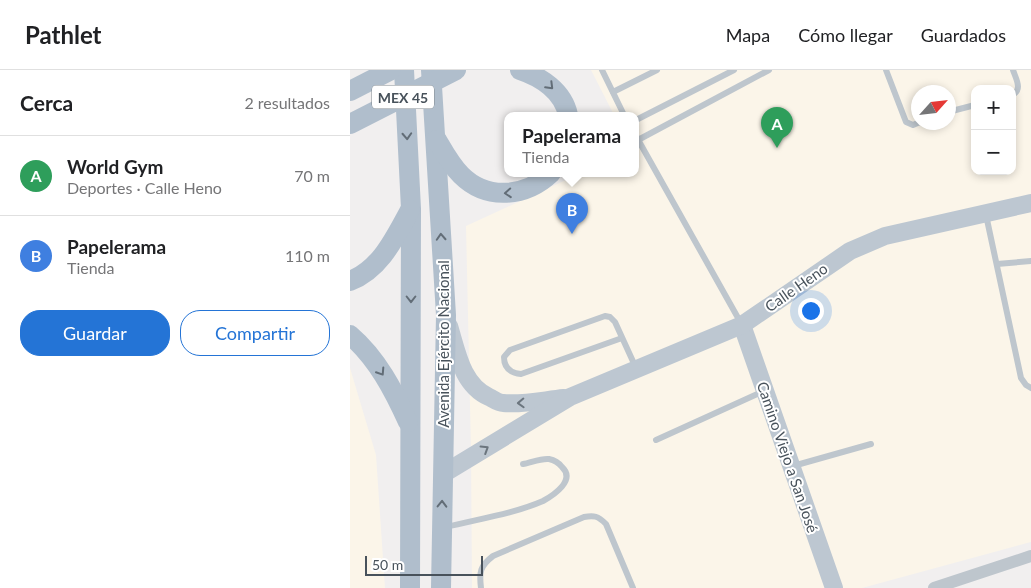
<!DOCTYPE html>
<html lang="es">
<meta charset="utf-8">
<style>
body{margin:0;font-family:Lato,sans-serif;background:#f6f6f6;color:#202124}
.controls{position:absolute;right:15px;top:15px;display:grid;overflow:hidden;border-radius:10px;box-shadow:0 2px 8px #0003}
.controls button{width:45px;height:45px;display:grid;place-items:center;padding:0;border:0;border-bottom:1px solid #e0e0e0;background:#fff;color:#202124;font:25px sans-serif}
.compass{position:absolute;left:561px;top:15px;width:45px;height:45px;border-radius:50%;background:#fff;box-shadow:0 2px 8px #0003;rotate:63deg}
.scale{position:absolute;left:15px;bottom:12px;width:118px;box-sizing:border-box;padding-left:5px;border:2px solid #48525b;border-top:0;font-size:14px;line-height:18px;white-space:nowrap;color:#48525b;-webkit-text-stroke:4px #fff;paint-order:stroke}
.you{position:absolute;left:460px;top:240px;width:18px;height:18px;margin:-12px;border:4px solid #fff;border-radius:50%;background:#1a73e8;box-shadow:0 0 0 8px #1a73e833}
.badge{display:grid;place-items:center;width:32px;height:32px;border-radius:50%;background:#2474d6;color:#fff;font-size:16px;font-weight:700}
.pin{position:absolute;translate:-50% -41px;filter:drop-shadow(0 1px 2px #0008)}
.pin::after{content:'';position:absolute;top:26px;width:18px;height:15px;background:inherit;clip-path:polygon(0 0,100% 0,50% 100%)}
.popup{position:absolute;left:154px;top:42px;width:135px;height:65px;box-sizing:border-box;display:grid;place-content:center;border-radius:10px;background:#fff;filter:drop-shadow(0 1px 4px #0005);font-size:16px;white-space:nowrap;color:#757577}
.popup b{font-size:19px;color:#202124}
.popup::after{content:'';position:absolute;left:50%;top:100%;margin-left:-10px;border:10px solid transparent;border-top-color:#fff}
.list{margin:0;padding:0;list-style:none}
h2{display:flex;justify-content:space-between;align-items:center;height:65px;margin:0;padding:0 20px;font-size:21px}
h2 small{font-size:16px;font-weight:400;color:#757577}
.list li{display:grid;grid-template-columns:32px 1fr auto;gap:15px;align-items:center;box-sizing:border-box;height:80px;padding:0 20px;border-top:1px solid #e0e0e0}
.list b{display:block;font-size:19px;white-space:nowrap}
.list p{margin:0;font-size:16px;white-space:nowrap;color:#757577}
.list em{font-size:16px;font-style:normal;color:#757577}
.actions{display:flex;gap:10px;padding:15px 20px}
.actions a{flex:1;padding:11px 0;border:1px solid #2474d6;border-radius:20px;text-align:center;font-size:18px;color:#2474d6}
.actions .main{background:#2474d6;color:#fff}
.map{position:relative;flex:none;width:681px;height:518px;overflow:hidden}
header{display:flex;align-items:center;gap:30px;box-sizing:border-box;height:70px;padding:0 25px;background:#fff;border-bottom:1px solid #e0e0e0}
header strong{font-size:24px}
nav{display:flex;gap:28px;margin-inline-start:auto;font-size:18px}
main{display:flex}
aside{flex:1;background:#fff}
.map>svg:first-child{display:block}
.commercial{fill:#fbf5e9;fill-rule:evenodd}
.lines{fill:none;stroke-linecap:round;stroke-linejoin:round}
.lane{stroke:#bec6cd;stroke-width:6}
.street{stroke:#bec6cd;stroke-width:12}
.secondary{stroke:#bdc7d1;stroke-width:18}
.primary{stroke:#b0becc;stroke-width:20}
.primary-bridge{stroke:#b0becc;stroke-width:20}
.oneway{stroke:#626d77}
.oneway2{stroke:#6b757e}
.labels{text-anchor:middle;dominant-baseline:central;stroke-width:4;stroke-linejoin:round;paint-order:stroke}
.shield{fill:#fff;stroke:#7f868c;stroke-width:1}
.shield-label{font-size:14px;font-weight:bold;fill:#48525b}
.street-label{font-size:15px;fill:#48525b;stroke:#fff}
</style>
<header>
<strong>Pathlet</strong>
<nav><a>Mapa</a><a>Cómo llegar</a><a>Guardados</a></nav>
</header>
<main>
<aside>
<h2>Cerca<small>2 resultados</small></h2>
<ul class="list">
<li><span class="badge" style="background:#2e9e5b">A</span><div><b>World Gym</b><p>Deportes · Calle Heno</p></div><em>70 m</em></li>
<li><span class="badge" style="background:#3f7fe0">B</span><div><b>Papelerama</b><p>Tienda</p></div><em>110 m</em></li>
</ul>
<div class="actions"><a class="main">Guardar</a><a>Compartir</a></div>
</aside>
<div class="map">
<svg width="681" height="518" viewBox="0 0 681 518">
<rect width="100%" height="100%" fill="#f1efef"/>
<g class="commercial">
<path d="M241,0h440v472l-169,46h-390l-1,-138 -5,-224 115,-53h55v-58h-22zM625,19h37v82h-37zM568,22h30v30h-30z"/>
<polygon points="0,298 26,385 35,518 0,518"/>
</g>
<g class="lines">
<g class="lane">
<polyline points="252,0 274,45"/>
<polyline points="536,0 556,52 563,55 570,52"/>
<polyline points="263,22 307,0"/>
<path d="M662,25c11,-5 4,-16 1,-25"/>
<polyline points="598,42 625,35"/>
<polyline points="286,50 384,0"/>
<polyline points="286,66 392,255"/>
<polyline points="288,70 419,0"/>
<polyline points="636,145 671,308 676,315 681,318"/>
<polyline points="647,194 681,191"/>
<path d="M272,268l-101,36c-10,-1 -17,-6 -17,-17l6,-7 95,-34 5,1 5,5 21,46"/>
<polyline points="306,370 414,321"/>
<polyline points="443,396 521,374"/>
<path d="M96,457c32,-8 67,-13 97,-26 11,-6 33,-21 19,-34 -3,-4 -8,-7 -13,-8 -8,-1 -19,4 -26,5"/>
<path d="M131,518c-2,-16 -1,-22 12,-32l91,-39c10,-2 14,-1 22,7l27,64"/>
</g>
<polyline class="street" points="584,518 681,486"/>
<g class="secondary">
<polyline points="392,255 484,518"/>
<path d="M99,256c8,26 13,59 40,71 4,2 9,6 14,6 20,2 41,-3 61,-5"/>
<polyline points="93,404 220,327 392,255 500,181 535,166 681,133"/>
</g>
<g class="primary">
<polyline points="54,0 61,139 60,518"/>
<polyline points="81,0 96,245 91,518"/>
<path d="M170,0c21,7 43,21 48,45"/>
<polyline points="0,21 41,0"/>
<path d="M87,70c7,12 14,25 24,35 26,26 65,22 90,-2"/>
<path d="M0,211c31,-12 45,-44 60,-71"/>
<path d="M0,265c27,23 44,56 58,87"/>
</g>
<polyline class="primary-bridge" points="0,54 106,0"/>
</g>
<defs><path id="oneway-chevron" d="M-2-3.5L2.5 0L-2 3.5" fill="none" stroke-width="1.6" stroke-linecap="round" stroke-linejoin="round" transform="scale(1.25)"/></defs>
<g class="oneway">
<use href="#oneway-chevron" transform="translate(200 16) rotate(45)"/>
<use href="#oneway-chevron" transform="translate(57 66) rotate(87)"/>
<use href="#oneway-chevron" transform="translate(158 123) rotate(176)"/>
<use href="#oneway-chevron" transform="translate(91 167) rotate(-93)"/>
<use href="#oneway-chevron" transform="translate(61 229) rotate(90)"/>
<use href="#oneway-chevron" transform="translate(31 302) rotate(57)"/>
<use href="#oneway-chevron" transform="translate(92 434) rotate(-89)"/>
</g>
<g class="oneway2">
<use href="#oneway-chevron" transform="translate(171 333) rotate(178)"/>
<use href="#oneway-chevron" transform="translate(135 379) rotate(-32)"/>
</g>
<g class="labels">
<rect class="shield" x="22" y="15.5" width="62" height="23" rx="4"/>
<g class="shield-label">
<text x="53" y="27">MEX 45</text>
</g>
<g class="street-label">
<text transform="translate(446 217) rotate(-35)">Calle Heno</text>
<text transform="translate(93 274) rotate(-90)">Avenida Ejército Nacional</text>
<text transform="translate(438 387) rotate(71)">Camino Viejo a San José</text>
</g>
</g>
</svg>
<div class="controls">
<button>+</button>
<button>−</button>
</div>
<svg class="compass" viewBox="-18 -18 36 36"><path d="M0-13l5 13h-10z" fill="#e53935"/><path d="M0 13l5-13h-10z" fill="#757577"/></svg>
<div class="scale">50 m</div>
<div class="you"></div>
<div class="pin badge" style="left:427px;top:78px;background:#2e9e5b">A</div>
<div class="pin badge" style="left:222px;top:164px;background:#3f7fe0">B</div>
<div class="popup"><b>Papelerama</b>Tienda</div>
</div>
</main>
